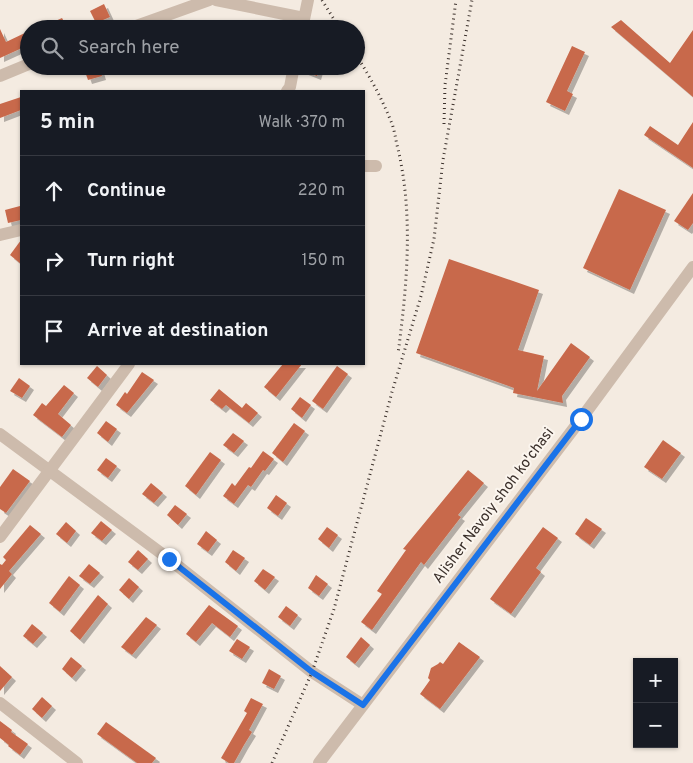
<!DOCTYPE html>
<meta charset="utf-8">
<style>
body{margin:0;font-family:Overpass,sans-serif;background:#242831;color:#f1f3f6}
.controls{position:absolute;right:15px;bottom:15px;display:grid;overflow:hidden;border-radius:0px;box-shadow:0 1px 4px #0004}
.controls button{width:45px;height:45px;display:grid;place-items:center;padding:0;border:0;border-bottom:1px solid #363941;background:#171b24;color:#f1f3f6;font:25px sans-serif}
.stop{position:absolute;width:15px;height:15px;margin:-11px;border:4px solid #1a73e8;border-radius:50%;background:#fff}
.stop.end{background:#1a73e8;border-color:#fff;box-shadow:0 1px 5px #0008}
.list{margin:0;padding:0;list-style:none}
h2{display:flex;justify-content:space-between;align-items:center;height:65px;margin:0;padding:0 20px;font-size:21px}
h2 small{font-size:16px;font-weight:400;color:#9ea1a6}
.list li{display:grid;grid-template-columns:32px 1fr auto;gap:15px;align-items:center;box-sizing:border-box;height:70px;padding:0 20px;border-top:1px solid #363941}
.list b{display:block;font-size:19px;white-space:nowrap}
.list em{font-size:16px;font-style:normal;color:#9ea1a6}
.icon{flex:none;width:28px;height:28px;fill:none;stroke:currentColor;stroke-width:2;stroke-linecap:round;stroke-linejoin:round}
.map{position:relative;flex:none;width:693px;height:763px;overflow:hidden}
.search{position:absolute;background:#171b24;box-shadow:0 1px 4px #0004;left:20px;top:20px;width:345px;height:55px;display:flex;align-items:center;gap:12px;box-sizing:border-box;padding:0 18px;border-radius:28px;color:#9ea1a6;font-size:19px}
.panel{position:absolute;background:#171b24;box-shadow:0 1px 4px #0004;left:20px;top:90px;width:345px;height:275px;border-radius:0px}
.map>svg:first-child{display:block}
.building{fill:#c8694b;filter:url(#shadow)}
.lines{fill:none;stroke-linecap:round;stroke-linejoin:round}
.minor{stroke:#cdbbac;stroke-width:12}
.rail{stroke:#3b302b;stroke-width:3;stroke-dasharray:1 4;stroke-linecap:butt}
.route{stroke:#1a73e8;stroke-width:6}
.labels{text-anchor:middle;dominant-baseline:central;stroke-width:4;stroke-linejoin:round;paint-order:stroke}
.street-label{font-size:15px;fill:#3b302b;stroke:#fbf5ee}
</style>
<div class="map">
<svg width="693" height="763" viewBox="0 0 693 763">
<defs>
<filter id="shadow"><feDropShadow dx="4" dy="4" stdDeviation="0" flood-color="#0004"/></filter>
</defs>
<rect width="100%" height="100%" fill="#f4ebe1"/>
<g class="building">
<polygon points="104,4 110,17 96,23 90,11"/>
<polygon points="62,18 68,29 38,29"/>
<polygon points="621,20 670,63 693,30 693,97 611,27"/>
<polygon points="0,29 6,42 29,31 29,56 27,56 22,48 0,58"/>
<polygon points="572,46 585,52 567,91 573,94 565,111 546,102"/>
<polygon points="83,66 99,66 102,76 88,80"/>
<polygon points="302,66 320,66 317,76 302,70"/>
<polygon points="21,97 21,110 0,118 0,104"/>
<polygon points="693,122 693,168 644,135 650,126 678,145"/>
<polygon points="619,189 666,210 630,290 583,268"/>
<polygon points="693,193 693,223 688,230 674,221"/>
<polygon points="20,206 21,220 8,223 5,210"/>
<polygon points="21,240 21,264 10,255"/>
<polygon points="449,259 539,290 518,350 544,356 537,391 571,343 590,357 562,396 563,403 513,393 514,388 416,353"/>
<polygon points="283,364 302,364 276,397 264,387"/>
<polygon points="97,366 107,375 98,387 87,378"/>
<polygon points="337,366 348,374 323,409 312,401"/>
<polygon points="142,372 154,380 127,413 116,405 125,392 127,394"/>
<polygon points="19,378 30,386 22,398 10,391"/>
<polygon points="64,385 74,393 58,414 71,425 62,437 33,415 42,403 46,406"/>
<polygon points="219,389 242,408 246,403 258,413 249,423 226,405 222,409 210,400"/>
<polygon points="300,397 311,405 302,418 291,409"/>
<polygon points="106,421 117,429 108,442 97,433"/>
<polygon points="294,423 305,431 283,462 272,453"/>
<polygon points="233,433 244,441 234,453 223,445"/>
<polygon points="663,440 681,453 662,479 644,467"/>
<polygon points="263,451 274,459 265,471 263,470 251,487 248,485 234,504 223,496 232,483 235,486 249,467 251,468"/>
<polygon points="210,452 221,460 196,495 185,486"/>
<polygon points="106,458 117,466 108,478 97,470"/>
<polygon points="13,469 30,481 6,513 0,509 0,487"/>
<polygon points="468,470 484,483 458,515 461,517 424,565 421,562 372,630 361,622 382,594 377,591 406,550 403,549"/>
<polygon points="151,483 163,493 154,503 142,494"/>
<polygon points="276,495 287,503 278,516 267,508"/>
<polygon points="175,505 187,514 178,525 167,515"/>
<polygon points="586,518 602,529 590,545 575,534"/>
<polygon points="101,521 112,530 102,541 91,533"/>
<polygon points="66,522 76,531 67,543 56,534"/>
<polygon points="30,525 41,534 9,571 12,574 0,589 0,564 2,565 6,560 3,557"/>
<polygon points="327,527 338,535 329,548 318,539"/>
<polygon points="543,527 558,538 536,568 541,572 511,614 490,599"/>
<polygon points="206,531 217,540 208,552 197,544"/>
<polygon points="138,550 148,559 138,570 128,562"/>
<polygon points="233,550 245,558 236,571 225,562"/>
<polygon points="89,564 100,573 90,584 79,576"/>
<polygon points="263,569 275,577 265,590 254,581"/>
<polygon points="316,575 328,584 319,596 308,588"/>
<polygon points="69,576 80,585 60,612 49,603"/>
<polygon points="129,578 139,587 129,599 119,590"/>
<polygon points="98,595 108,604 80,640 70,631"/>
<polygon points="209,605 238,626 230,637 212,623 196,642 186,634"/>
<polygon points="286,606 298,615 290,626 278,617"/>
<polygon points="146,617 157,625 132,655 121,647"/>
<polygon points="32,624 43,633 33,644 23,636"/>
<polygon points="361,637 370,645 355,664 346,657"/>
<polygon points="237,639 250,647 242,659 229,651"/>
<polygon points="459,642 480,657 440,709 420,694 430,680 428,678 431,668 438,664 440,662 443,664"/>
<polygon points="71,657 82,666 72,678 62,669"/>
<polygon points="0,666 12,677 0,691"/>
<polygon points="269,669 281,676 274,689 262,683"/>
<polygon points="42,697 52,706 42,718 32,709"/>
<polygon points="251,698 263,704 249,730 252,732 244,745 234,763 229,763 221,758 247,713 244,711"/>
<polygon points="0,721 12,730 11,732 28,744 20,755 8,746 9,745 0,738"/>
<polygon points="106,722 156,758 152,763 137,763 97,734"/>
</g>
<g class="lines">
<g class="minor">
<polyline points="216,0 304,18"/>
<polyline points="128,29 209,0"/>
<polyline points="302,29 308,0"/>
<polyline points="0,76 29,64"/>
<polyline points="287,91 290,87 294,66"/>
<polyline points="364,166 376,166"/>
<polyline points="0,235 21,230"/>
<polyline points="0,434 169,559 312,672 363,705"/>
<polyline points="0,537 129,364"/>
<polyline points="0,703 77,763"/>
<polyline points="319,763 581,419 693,267"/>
</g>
<g class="rail">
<polyline points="322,0 340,29"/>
<path d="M356,55c13,20 25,42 34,64 4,8 5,17 7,26 17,68 10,140 1,209"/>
<polyline points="444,124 445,85 456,0"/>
<polyline points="272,763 312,672 334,609 392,392 421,296 434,239 443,160 472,0"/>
</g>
</g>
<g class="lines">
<polyline class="route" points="169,559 312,672 363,705 581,419"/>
</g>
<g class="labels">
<g class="street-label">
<text transform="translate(494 506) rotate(-53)">Alisher Navoiy shoh ko'chasi</text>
</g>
</g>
</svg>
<div class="controls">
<button>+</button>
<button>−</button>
</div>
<div class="stop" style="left:581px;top:419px"></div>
<div class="stop end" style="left:169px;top:559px"></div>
<div class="search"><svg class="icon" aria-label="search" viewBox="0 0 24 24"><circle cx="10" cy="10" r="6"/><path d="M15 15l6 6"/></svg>Search here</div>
<section class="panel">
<h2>5 min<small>Walk · 370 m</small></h2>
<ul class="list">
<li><svg class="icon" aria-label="ahead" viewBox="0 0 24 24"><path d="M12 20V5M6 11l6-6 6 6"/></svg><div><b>Continue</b></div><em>220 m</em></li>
<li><svg class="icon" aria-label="right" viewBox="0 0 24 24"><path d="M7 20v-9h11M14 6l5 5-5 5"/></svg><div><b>Turn right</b></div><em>150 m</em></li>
<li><svg class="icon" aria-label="arrive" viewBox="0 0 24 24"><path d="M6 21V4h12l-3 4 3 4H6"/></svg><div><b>Arrive at destination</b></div></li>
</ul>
</section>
</div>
